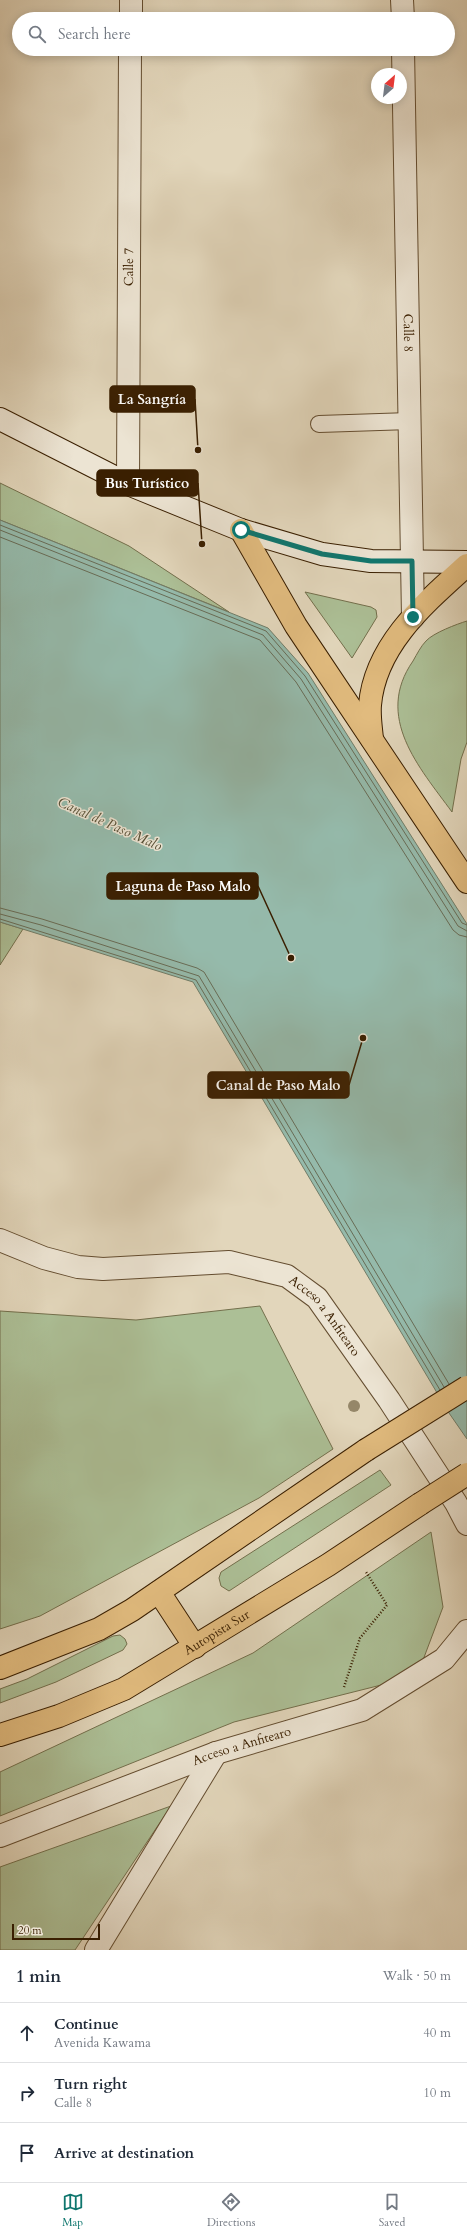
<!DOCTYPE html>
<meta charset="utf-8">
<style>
body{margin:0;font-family:Cardo,serif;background:#f6f6f7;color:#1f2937}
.compass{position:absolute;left:371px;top:68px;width:36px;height:36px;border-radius:50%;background:#fff;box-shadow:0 2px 10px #0003;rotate:28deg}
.scale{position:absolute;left:12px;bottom:10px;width:88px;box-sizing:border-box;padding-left:4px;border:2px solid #3a1f01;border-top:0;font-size:11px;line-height:14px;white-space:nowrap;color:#3a1f01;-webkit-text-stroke:3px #ece4d3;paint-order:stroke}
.stop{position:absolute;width:12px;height:12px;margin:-9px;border:3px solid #0f766e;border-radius:50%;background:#fff}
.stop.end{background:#0f766e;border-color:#fff;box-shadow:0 1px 4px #0008}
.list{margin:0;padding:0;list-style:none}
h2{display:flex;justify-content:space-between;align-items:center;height:52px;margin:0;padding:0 16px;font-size:17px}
h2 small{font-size:13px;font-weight:400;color:#747a83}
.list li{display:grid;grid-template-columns:26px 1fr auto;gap:12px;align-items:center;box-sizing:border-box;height:60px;padding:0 16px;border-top:1px solid #e0e1e3}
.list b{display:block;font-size:15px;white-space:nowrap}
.list p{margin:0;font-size:13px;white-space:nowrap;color:#747a83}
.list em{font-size:13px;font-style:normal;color:#747a83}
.icon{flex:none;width:22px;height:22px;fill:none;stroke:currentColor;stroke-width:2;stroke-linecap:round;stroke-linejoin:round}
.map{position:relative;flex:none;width:467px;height:1950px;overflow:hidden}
.search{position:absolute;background:#fff;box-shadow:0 2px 10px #0003;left:12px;right:12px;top:12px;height:44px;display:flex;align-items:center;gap:10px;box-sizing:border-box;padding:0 14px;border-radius:22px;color:#747a83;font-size:15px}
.sheet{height:232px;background:#fff}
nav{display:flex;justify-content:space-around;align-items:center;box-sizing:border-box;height:56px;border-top:1px solid #e0e1e3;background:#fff;font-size:11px;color:#747a83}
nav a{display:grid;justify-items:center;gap:2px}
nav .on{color:#0f766e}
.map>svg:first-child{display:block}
.green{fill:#acbf96;stroke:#736f4c}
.water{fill:#95baab;stroke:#717c67}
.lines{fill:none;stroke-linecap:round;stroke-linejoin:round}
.shore{stroke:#686c56;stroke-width:1}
.service-casing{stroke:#644d30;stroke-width:18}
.minor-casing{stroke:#644d30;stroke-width:24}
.secondary-casing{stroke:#3a1f01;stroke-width:24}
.trunk-casing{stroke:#3a1f01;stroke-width:24}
.path{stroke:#3a1f01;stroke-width:2.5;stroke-dasharray:1 2;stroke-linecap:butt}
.service{stroke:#ece4d3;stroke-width:16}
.minor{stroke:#ece4d3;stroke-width:22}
.secondary{stroke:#ece4d3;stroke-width:22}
.trunk{stroke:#e1bb7e;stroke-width:22}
.trunk-bridge-casing{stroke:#3a1f01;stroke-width:24;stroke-linecap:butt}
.trunk-bridge{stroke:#e1bb7e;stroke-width:22}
.tree{fill:#958769}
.route{stroke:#0f766e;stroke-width:5}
.labels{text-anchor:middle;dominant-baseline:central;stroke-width:3;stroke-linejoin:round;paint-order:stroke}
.street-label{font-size:13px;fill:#3a1f01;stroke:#ece4d3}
.water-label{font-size:14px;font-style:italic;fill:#554e34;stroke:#ece4d3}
.leader{fill:none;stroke:#3a1f01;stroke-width:1.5}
.callout-dot{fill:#3a1f01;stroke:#ece4d3;stroke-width:1.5}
.callout{fill:#3a1f01;stroke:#3a1f01;stroke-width:1.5}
.callout-label{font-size:14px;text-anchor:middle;font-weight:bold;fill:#fff}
</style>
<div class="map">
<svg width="467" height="1950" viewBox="0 0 467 1950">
<rect width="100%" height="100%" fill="#e2d6bb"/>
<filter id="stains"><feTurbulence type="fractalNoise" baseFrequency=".005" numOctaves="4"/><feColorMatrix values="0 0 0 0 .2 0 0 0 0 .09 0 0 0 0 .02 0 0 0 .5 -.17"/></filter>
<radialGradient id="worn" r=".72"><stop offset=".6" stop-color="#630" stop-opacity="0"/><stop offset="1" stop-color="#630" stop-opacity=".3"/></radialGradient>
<g class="green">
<polygon points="0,483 129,546 229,612 0,520"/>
<polygon points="305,592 371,607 376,610 377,617 352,658"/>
<path d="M467,621v121l-6,17 -9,53c-33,-45 -78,-95 -39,-151 4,-7 8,-15 13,-20 7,-8 31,-17 41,-20z"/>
<polygon points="0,922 23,929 0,965"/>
<polygon points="260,1306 333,1449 259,1498 40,1616 0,1629 0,1311 136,1320"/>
<polygon points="380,1470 391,1485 229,1591 221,1586 219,1578 221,1572"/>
<polygon points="431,1532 443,1607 417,1676 234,1722 0,1816 0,1772 253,1653"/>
<polygon points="120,1635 125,1639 127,1644 123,1650 56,1682 0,1703 0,1689 27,1679 113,1636"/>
<polygon points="171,1806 75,1950 0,1950 0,1867"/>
</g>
<polygon class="water" points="0,520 268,628 308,673 467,924 467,1439 449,1413 193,982 0,922"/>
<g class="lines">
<g class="shore">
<polyline points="0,525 266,631 305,676 462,923 467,925"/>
<polyline points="0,530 263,635 301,679 458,926 467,931"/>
<polyline points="0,537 260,640 296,682 453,930 459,935 467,937"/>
<polyline points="0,908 42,919 197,968 204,972 449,1384"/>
<polyline points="0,914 41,925 199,976 444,1387"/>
<polyline points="0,919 196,980 440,1390"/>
</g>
<defs>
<polyline id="service" points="319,424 410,421"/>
<g id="minor">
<polyline points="402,0 403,19"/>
<polyline points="131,19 131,0"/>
<path id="s1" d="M403,49l10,568"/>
<path id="s2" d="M128,484l2,-435"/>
<path id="s3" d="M0,1240l44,18 34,9 25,2 126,-7 58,14 30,22 72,102 67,103 11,21"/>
<path id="s4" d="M0,1836l216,-83 146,-43 82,-51 23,-28"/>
<polyline points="96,1950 216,1753"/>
</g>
<polyline id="secondary" points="0,419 128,484 241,530 322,554 371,561 467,562"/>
<g id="trunk">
<polyline points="241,530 296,626 467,882"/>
<path d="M372,739c-1,-11 -3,-23 -2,-34 5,-60 55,-102 97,-140"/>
<polyline points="159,1592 195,1647"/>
<polyline points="0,1668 99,1629 132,1610 366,1450"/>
<path id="s5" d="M0,1735l59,-19 65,-27 204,-124 92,-61"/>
</g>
</defs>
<use href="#service" class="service-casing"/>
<use href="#minor" class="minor-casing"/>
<use href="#secondary" class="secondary-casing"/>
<use href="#trunk" class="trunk-casing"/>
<polyline class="path" points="344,1687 360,1638 387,1605 366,1572"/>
<use href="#service" class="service"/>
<use href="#minor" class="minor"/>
<use href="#secondary" class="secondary"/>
<use href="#trunk" class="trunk"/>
<defs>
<g id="trunk-bridge">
<polyline points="366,1450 467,1387"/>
<polyline points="420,1504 467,1474"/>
</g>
</defs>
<use href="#trunk-bridge" class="trunk-bridge-casing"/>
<use href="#trunk-bridge" class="trunk-bridge"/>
</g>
<circle class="tree" cx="354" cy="1406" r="6"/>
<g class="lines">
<polyline class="route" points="241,530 322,554 371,561 412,561 413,617"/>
</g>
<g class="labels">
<g class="street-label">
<text stroke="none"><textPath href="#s2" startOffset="217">Calle 7</textPath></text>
<text stroke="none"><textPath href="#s1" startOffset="284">Calle 8</textPath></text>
<text stroke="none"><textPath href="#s3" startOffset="349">Acceso a Anfitearo</textPath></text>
<text stroke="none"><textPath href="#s5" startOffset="241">Autopista Sur</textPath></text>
<text stroke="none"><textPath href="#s4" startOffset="258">Acceso a Anfitearo</textPath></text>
</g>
<g class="water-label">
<text transform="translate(110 824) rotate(24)">Canal de Paso Malo</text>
</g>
</g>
<path class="leader" d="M198 450L195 399M202 544L198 483M291 958L258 886M363 1038L349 1085"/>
<g class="callout-dot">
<circle cx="198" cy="450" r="4"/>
<circle cx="202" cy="544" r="4"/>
<circle cx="291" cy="958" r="4"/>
<circle cx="363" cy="1038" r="4"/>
</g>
<g class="callout">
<rect x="110" y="386" width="85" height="26" rx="4"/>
<rect x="97" y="470" width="101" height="26" rx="4"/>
<rect x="107" y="873" width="151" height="26" rx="4"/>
<rect x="208" y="1072" width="141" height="26" rx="4"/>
</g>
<g class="callout-label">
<text x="152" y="404">La Sangría</text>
<text x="147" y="488">Bus Turístico</text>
<text x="183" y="891">Laguna de Paso Malo</text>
<text x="278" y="1090">Canal de Paso Malo</text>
</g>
<rect width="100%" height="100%" filter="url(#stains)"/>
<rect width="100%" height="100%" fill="url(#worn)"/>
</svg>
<svg class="compass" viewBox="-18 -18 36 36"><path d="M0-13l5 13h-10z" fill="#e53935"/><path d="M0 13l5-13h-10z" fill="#747a83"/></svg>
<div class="scale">20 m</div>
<div class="stop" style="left:241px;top:530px"></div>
<div class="stop end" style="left:413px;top:617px"></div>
<div class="search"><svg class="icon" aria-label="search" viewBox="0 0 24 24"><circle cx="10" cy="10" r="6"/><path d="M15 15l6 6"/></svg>Search here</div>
</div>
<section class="sheet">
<h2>1 min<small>Walk · 50 m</small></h2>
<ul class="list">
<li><svg class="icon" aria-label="ahead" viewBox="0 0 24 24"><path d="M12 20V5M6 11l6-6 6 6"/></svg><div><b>Continue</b><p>Avenida Kawama</p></div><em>40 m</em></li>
<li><svg class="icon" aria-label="right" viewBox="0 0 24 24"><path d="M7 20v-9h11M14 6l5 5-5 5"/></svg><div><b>Turn right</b><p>Calle 8</p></div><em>10 m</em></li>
<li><svg class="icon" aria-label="arrive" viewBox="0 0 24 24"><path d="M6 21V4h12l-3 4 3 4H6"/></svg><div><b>Arrive at destination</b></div></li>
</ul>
</section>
<nav>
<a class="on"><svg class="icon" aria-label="map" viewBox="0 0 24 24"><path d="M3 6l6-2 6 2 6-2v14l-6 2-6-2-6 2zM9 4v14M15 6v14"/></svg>Map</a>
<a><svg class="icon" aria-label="directions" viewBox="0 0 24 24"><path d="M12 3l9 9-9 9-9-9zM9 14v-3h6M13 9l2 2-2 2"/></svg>Directions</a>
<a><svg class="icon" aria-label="saved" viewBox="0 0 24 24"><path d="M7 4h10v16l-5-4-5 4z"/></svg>Saved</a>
</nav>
